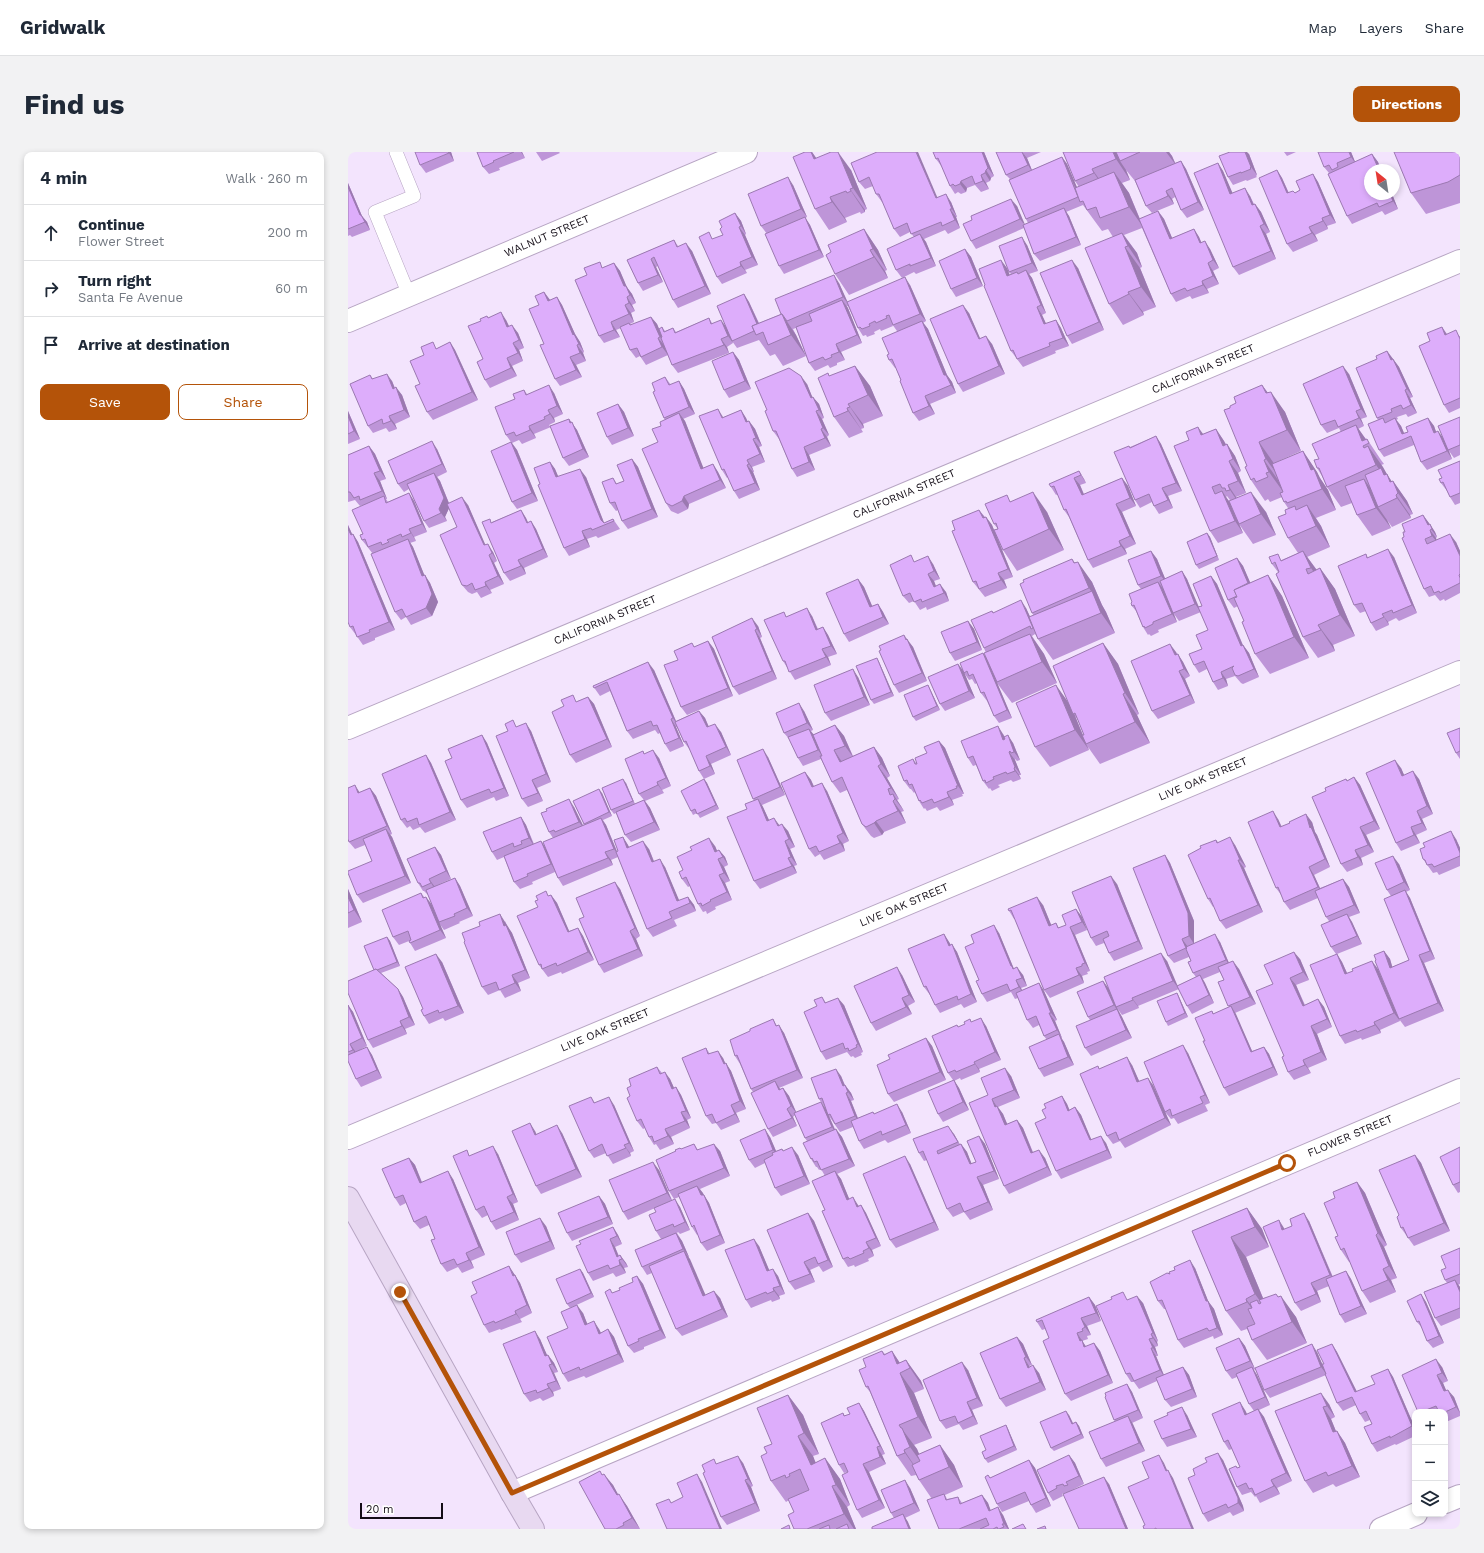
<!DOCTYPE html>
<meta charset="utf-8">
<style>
body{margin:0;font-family:"Work Sans",sans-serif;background:#f2f2f3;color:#1f2937}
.controls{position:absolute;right:12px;bottom:12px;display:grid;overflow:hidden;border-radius:8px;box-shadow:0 2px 6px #0003}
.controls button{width:36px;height:36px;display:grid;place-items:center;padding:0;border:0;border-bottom:1px solid #e0e1e3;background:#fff;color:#1f2937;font:20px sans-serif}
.compass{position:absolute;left:1016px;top:12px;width:36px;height:36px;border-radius:50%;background:#fff;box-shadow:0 2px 6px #0003;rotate:330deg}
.scale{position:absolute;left:12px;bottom:10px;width:83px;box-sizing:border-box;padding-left:4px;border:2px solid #130c16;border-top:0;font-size:11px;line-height:14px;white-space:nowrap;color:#130c16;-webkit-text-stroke:3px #fff;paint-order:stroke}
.stop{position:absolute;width:12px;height:12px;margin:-9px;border:3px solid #b45309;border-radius:50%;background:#fff}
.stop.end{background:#b45309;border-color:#fff;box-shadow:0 1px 4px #0008}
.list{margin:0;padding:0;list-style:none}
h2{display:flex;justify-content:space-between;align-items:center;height:52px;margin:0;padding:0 16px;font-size:17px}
h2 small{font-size:13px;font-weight:400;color:#747a83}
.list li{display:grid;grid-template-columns:26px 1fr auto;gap:12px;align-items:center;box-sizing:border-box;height:56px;padding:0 16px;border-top:1px solid #e0e1e3}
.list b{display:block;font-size:15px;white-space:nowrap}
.list p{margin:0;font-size:13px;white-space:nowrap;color:#747a83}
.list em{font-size:13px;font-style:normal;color:#747a83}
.actions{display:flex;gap:8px;padding:12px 16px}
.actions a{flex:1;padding:9px 0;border:1px solid #b45309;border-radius:8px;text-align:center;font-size:14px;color:#b45309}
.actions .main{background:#b45309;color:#fff}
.icon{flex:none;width:22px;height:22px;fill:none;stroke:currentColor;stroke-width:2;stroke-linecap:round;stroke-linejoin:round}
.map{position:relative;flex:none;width:1112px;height:1377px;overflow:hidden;border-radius:8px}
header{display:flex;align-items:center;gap:24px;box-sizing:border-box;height:56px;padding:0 20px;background:#fff;border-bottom:1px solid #e0e1e3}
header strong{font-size:19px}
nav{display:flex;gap:22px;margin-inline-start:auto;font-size:14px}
.intro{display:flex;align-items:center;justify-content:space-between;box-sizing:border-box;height:96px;padding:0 24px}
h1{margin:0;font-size:28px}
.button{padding:10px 18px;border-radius:8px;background:#b45309;color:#fff;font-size:14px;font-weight:700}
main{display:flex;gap:24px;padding:0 24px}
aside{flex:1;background:#fff;border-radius:8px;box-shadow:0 2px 6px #0003}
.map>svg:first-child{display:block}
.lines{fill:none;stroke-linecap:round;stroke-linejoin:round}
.service-casing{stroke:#b7a5c3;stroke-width:14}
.minor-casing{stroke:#b7a5c3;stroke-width:24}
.secondary-casing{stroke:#b7a5c3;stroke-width:24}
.service{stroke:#fff;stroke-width:13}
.minor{stroke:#fff;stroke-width:22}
.secondary{stroke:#e8d9f1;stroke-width:22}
.wall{fill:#be95d8;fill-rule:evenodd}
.shaded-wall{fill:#9b79b0}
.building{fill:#ddadfb;stroke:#9b79b0}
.route{stroke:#b45309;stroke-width:5}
.labels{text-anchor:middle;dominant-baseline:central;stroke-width:4;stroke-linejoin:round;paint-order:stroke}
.street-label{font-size:11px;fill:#130c16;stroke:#fff}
</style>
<header>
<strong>Gridwalk</strong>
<nav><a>Map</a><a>Layers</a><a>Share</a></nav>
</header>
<div class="intro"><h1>Find us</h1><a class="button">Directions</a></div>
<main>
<aside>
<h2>4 min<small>Walk · 260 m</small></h2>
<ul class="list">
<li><svg class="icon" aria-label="ahead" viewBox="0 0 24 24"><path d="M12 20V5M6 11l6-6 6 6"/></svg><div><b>Continue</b><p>Flower Street</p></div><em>200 m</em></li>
<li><svg class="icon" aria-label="right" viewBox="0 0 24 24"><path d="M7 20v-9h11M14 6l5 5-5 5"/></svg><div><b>Turn right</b><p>Santa Fe Avenue</p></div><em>60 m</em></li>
<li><svg class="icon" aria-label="arrive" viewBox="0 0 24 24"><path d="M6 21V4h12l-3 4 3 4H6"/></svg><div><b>Arrive at destination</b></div></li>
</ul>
<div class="actions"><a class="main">Save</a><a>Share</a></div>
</aside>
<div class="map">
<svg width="1112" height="1377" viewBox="0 0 1112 1377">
<rect width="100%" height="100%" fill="#f3e4fd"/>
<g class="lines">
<defs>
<polyline id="service" points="48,0 66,44 27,60 61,143"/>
<g id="minor">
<polyline points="0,169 398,0"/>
<polyline points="0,576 1112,109"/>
<polyline points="0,986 1112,520"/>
<polyline points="164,1341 1112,938"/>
<polyline points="1097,1350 1112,1344"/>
<polyline points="1033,1377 1068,1362"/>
</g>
<polyline id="secondary" points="0,1046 164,1341 185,1377"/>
</defs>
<use href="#service" class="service-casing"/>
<use href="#minor" class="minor-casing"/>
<use href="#secondary" class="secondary-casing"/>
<use href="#service" class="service"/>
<use href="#minor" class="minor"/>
<use href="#secondary" class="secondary"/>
</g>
<g class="wall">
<polygon points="103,0 106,9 78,21 72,13"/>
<polygon points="129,0 174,0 177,6 151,16 152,18 141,22 135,15"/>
<polygon points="188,0 211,0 212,1 194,9"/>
<polygon points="457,0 464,0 468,6 503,18 519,57 517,58 517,60 513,62 512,60 497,66 499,70 481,78 467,57"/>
<polygon points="585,0 636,0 646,24 643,26 642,29 638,31 641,37 633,40 627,33 619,36 618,40 613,42 610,40 607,42 602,34 594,15 588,7"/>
<polygon points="648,0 693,0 679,6 684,18 714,5 719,12 729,36 731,35 727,29 715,0 821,0 824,4 827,11 833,9 838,17 856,58 839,66 833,58 827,45 824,47 826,52 804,61 798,54 787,29 778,18 782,28 774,31 781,41 792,67 810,59 816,67 824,86 846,77 851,85 853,90 862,97 871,116 865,119 871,132 859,137 861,141 844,147 842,144 828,150 823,142 794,76 776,83 789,101 794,115 792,116 808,155 795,160 796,163 775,173 761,152 765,85 760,77 754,79 735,53 718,60 721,64 733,93 692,109 686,102 676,76 628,97 623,89 669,54 676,73 680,71 678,67 662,27 658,23"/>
<polygon points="936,0 948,0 939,4"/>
<polygon points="1003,0 1007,10 1024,2 1030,10 1033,18 1022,18 1044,42 1050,57 1037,63 1034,59 1004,72 999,64 981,21 976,15"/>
<polygon points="1112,0 1112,51 1078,62 1063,41"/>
<polygon points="901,2 909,23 908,24 909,25 899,29 898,28 885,33 880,25"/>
<polygon points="503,11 590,46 603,50 609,65 608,65 612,76 600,82 597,78 576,87 578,90 588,114 568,122 566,120 554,126 548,118 566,85 562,80 552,85 546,77 535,50 534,50 528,42 525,34 517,37 511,30"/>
<polygon points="870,11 875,19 884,41 902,44 906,52 907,52 913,60 922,80 918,82 928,107 891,123 885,115"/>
<polygon points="929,18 934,26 941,41 947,41 952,38 965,22 970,30 988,71 979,74 980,77 967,83 970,89 945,100 939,92"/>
<polygon points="0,31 14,64 19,70 22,78 4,85 2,83 0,84"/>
<polygon points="445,33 459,65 457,66 462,73 476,105 436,122 431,114 419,82 413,74"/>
<polygon points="387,61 393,69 398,82 397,83 410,113 397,118 399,121 374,132 369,125 366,87 375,83 374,75"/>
<polygon points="516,77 530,98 539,118 537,119 540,126 501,143 487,122 483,100"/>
<polygon points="326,88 330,94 344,99 363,142 330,156 325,148 310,114 308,115 315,130 295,139 290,131 279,108"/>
<polygon points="679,93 690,119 681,122 684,126 698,161 694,163 698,172 708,168 713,176 721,194 707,199 708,201 675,215 663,199 659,116 661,123 663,122 661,120"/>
<polygon points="617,97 623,105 635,134 608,145 603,137"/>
<polygon points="266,111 272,119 278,134 284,142 288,151 284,153 287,159 283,161 286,170 282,172 283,173 303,165 309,172 314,185 314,175 317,179 325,176 328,180 361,166 364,171 378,174 396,142 401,150 411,171 433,162 491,131 499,150 562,133 578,169 575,171 580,177 599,223 604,230 608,241 582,252 587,262 571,269 565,261 548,216 547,216 541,208 541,202 549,179 544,172 545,174 533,179 532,177 526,180 527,182 519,185 518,183 515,184 510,176 500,154 499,154 514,191 493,200 497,208 489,211 489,213 482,216 480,213 467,219 461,211 448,176 445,177 448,183 458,204 435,214 427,202 422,204 411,188 389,196 384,189 385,191 379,195 381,201 330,221 324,213 316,193 320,203 298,213 292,204 288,206 282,198 273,176 268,178 272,185 256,191 251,184 256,115"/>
<polygon points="730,116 756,178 724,192 719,184"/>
<polygon points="196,140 202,148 209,145 214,153 227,182 232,190 236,200 235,201 238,209 228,213 234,225 212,234 207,227 196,192 191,153"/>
<polygon points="621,161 632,187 644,192 657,222 615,240 610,232"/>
<polygon points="141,165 158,168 161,174 170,181 176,196 171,198 175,209 164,214 169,224 142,236 137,228 135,207"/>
<polygon points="1094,175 1099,182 1112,184 1112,256 1101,261 1096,253 1082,189"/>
<polygon points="102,190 107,198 130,248 85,268 79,260 72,232 76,203"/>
<polygon points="1039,199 1051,215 1065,245 1062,246 1069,261 1060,265 1058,262 1049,265 1050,267 1048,268 1053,274 1056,281 1060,280 1080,266 1086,274 1088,280 1095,285 1112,265 1112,303 1106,306 1101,299 1104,307 1079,318 1073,310 1066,293 1036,305 1031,298 1030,268 1029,266 1029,207"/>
<polygon points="385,200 391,208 403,237 381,246 376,238"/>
<polygon points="507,214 522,234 535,264 515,272 516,276 513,277 515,280 501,286 486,265 482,224"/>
<polygon points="1001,222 1019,265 1013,267 1016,274 1010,277 1018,287 1019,287 1033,308 1036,312 1033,313 1038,322 1043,329 1045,329 1059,349 1065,362 1062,363 1063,366 1044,375 1039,368 1043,376 1024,384 1009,363 1004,351 993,355 979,335 974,324 969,316 971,307 993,280 991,276 979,281 973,273"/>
<polygon points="22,223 25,227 44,229 47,236 54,243 62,265 47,272 49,277 41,280 38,276 25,281 20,274"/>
<polygon points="317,225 323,233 331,229 336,237 347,262 335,267 337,269 355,316 365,312 370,320 378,336 341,352 340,357 330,362 323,359 318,351 310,290 313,274 317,268 316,266 307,239"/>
<polygon points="459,232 464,245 471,252 476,266 474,267 481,283 479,285 483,294 461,303 467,318 449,325 444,317 431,287 425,279 419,258"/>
<polygon points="914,233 920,241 937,260 953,299 926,311 955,299 969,320 972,326 980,338 988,358 968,366 973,374 982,395 959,405 969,418 972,416 987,437 1007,484 985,493 987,499 970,506 955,485 930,420 924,412 950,401 940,386 938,362 940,356 936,350 934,345 922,350 920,347 917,349 903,328 882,256 888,251"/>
<polygon points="176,238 179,242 206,241 215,262 206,266 207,270 201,273 202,274 221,267 229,278 241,305 221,314 215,306 203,275 186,282 188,286 174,292 171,288 164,291 169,298 190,349 169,357 164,350 163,290 158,283 167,247"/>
<polygon points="270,252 276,260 286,284 264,293 259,285"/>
<polygon points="393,258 398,266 400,270 401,269 407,277 414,294 411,295 417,310 404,315 406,320 405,320 412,338 391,347 386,339 380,325 379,326 374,318 376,265"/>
<polygon points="0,259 12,287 0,292"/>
<path d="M868,277l10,15h1l8,12 6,15 -3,2 8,20 -10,4 1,1 29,14 10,23 -23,9 -14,-20 -7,-16 11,25 -25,10 -8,-12 -7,-97zM879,344l3,4h2l-2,2 -4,-5z"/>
<polygon points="808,284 813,292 834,339 820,344 825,356 811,362 806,354 804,350 792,356 787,348 782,295"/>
<polygon points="21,294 27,302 38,327 32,329 39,347 38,347 40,350 61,341 66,349 79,380 66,385 68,389 62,391 65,395 76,423 82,431 90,450 84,464 63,473 58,465 53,468 47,460 25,402 14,388 16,353 12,354 7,348 0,350 0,303"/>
<polygon points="89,297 99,320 89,325 92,329 101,351 120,353 137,393 145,400 149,409 146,411 156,432 142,438 144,441 133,446 129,440 124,442 120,440 114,433 109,375 101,356 97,365 99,369 81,376 76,369 61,337 56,340 50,332"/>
<polygon points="284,307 290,315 310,365 280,377 274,369 270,358 268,359 262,351 265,326 269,332 276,329"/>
<polygon points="1112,309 1112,351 1107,353 1102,345 1099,339 1093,331 1094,326"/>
<polygon points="202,310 207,317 210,325 238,325 256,371 265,367 272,377 250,386 248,384 239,387 242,395 221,404 216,396 192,332"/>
<polygon points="731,319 736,327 738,331 732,333 736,342 774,326 780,334 788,354 774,360 788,392 777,397 779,402 745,416 740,408 721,365 716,358 710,342 708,343 703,335"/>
<polygon points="663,349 699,360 716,398 669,419 655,398 649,385 665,425 656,428 659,436 637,445 625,430 607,378 631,358 637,365 638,365 644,373 646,378 650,377 646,372"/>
<polygon points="173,358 178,366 180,371 183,369 188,377 200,405 176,416 178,422 162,429 156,421 144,370"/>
<polygon points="1075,363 1087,380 1089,385 1088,386 1088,388 1108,390 1112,399 1112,441 1097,449 1096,447 1092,449 1087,443 1081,445 1076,437 1056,385 1057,380"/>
<polygon points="0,373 4,382 5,382 10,390 47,478 27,486 27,488 15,493 8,483 2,475"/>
<polygon points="859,381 862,385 871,408 851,417 848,413"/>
<polygon points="803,399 809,407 817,427 834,419 839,427 850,455 854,454 863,424 869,432 895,493 901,501 911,525 895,532 893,531 887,524 878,527 880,534 870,538 865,530 859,517 851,521 846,513 854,497 860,478 853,460 831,469 826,462 829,470 810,478 811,480 803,484 801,482 800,483 795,475 788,459 784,454 784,450 793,437 790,433"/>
<polygon points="1018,402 1020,406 1046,405 1069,461 1051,469 1048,466 1040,470 1041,473 1028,479 1023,471 1018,459 1012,461 1006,453"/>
<polygon points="889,406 895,414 902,431 920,423 934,444 961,506 922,522 907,502 896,469 890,454 886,456 880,448"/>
<polygon points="724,407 727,411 744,430 754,453 758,460 767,481 705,508 690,487 689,485 687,482 684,484 696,502 709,531 664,551 649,531 664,566 651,571 646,564 639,549 633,541 629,531 627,532 624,527 621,528 616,521 627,546 597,559 592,552 610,512 616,520 635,501 639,507 638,501 636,496 644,459 646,461 678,456 682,465 686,464 684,461"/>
<polygon points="568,409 585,412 592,427 586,429 588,434 598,440 601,449 579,458 578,455 572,458 566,449 561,451 555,444"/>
<polygon points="510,427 516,435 524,454 530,452 535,460 541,472 501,490 496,482"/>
<polygon points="439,464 464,464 470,477 475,475 480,483 489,502 480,505 483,513 447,528 435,509"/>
<polygon points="620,469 626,477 634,498 607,509 602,501"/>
<polygon points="410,474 414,485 412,486 429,527 391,543 385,535 364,485"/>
<polygon points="559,488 565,495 579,529 551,541 546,533"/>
<polygon points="360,489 366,497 385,544 339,563 333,555 330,508 347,495"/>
<path d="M755,491l15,21 21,50 -2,1 13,28 -50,21 -12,-17 1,3 -39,17 -15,-20 34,-43zM727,564l3,4 6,15h-1z"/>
<polygon points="828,500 829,502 835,510 842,524 837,527 847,551 810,567 804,559"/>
<polygon points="531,510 546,544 526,552 523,548"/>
<polygon points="306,518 328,569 351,559 357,566 361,575 373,580 383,603 363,612 367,622 356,627 351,619 342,598 336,590 329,575 328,575 336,594 322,600 317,592 312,581 310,582 307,578 285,587 279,579 262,539 252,544 245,534"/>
<polygon points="510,525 522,553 483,569 477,561"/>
<polygon points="580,533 582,537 592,558 568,569 565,565"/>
<polygon points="240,545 246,552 264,595 228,611 222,603 230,549"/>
<polygon points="456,559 465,578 463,579 465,583 487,573 496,584 505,604 526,595 534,606 542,624 539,626 551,647 549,648 556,659 553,660 558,671 536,680 534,683 526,686 523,684 514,672 499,638 492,641 484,630 473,607 455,614 450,606 442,588 436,581"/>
<polygon points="169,575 183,579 203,630 189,636 195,649 180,655 174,647 160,579"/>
<polygon points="1112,576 1112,607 1108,601"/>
<polygon points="655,582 657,585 665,591 672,608 669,609 667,607 667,608 673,623 671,623 673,627 665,630 663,628 650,633 652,635 644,639 642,636 641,637 635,629 628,613 625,614 620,606"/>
<polygon points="134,583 139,591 161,644 148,649 146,645 119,656 113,648 104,606"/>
<polygon points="591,589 597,596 616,642 614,642 615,644 604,648 606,653 592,659 589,655 579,659 577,656 576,657 571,649 567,640 566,641 563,637 562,637 556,629 565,607 569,612"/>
<polygon points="295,599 296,602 311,606 323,634 314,638 316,641 297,649 302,656 312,678 283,690 277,683 268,661 266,662 263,658 278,631 287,652 296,648 291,642"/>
<polygon points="78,603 83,611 108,668 77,681 72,675 65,678 62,674 59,676 53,668"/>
<polygon points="420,605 437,643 414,653 421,668 431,673 440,679 447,695 442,697 449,713 446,714 449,721 412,737 406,729 399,657 406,648 405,647"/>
<polygon points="1053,616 1056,623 1071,627 1085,662 1074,667 1079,678 1068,683 1072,691 1053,699 1048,691"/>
<polygon points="457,620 463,628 466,634 479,639 501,689 495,692 497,699 476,708 472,702 467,705 461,697"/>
<polygon points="1006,625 1012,633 1032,677 1018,683 1026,700 1013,706 1015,713 999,720 993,712 978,639 998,627 999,629"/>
<polygon points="356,627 359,631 371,657 352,666 349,661 345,663 343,659"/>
<polygon points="22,636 28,644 44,682 42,683 44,685 63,731 15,751 9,743 24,709 17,693 7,697 1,690 12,640"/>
<polygon points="254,641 264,664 255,668 258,673 269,699 270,699 275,685 281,695 301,697 306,709 317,715 331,749 340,745 346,753 348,759 326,768 329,774 305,785 299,777 270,705 263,708 265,713 215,734 210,726 207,720 184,730 185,732 172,737 166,730 156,705 149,708 144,700 173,665 178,673 186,692 193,689 196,693 205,686 201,680 226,655 235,673 236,672 225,649"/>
<polygon points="930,667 934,675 964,670 967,680 969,683 982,715 966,723 972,736 995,727 1001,735 1012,761 1001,765 1004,770 1014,792 989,802 994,810 999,821 1030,817 1052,869 1032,878 1033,881 1014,888 1013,886 997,892 992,884 988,802 983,795 981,769 978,765 970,746 942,758 936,750 934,744 928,736"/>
<polygon points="1108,687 1112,696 1112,714 1091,723 1089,720 1085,721 1075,707"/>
<polygon points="868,688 870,690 887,693 898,715 896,716 915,760 878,777 872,769 866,754 865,755 860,747 853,696"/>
<polygon points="367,694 369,699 371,698 377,705 380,713 376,715 382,729 377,731 384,748 367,755 368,757 359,762 358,759 355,760 350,752 342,734 340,735 334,727 335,718"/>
<polygon points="87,695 93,703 103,727 87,734 107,726 112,734 125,764 111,770 112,771 96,778 91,771 98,786 67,799 61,789 51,793 45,785 73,741 77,746 78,745 84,753 80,743 76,739 75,739 70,731"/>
<polygon points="817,703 822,711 846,769 846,791 872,790 881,811 891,817 908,852 887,861 904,899 916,895 921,902 930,923 881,944 876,936 857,889 864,859 866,862 881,855 876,828 872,820 855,827 857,831 866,851 844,862 839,854 831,837 790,854 791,856 774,863 769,856 774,865 784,886 743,904 737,896 742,868 740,865 755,829 761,837 768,853 819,809 829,834 848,825 845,821 843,809 841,805 826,811 820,804"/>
<polygon points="1051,712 1062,738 1058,740 1062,746 1087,807 1076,811 1096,859 1057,875 1051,867 1028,808 1036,799 1042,807 1044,815 1061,808 1043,744 1039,738"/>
<polygon points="769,732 795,797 766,809 761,801 756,791 748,794 743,786"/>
<polygon points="0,737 14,770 0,776"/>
<polygon points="272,737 292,784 288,787 295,804 256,821 251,813 236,765"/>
<polygon points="203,743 209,751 221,779 230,776 235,784 246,808 214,822 213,820 200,825 191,813 190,755 202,744"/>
<polygon points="695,753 703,773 708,771 711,776 718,773 728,757 734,765 739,778 727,783 742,819 739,820 740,822 734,824 736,831 702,846 696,838 667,767 666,767 660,757"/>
<polygon points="157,769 159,774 164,781 182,826 170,831 173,839 157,846 152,838 140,843 134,835"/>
<polygon points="651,781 666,817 675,823 679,834 673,836 674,838 691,831 696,839 709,868 707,869 714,886 713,886 716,890 726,913 696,925 691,917 699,888 696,884 691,873 685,876 679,868 670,846 667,847 663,840 639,850 634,842 631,828"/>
<polygon points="596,782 603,793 609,800 629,850 616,856 613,852 592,861 587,853 582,843 576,835"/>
<polygon points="39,785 42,789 52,814 33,821 50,837 55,845 67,873 57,877 59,882 25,896 20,888 26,818"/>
<polygon points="952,807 961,828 948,833 957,853 970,847 976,855 984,875 969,882 979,908 960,916 963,921 946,928 940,920 936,904 925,832"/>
<polygon points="94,810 116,861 97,869 95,866 81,872 76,864 75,857"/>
<polygon points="554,823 567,850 560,854 564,862 528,879 523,871"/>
<polygon points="829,841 831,845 840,865 820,874 818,870"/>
<polygon points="474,845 478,851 496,853 515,900 513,901 514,903 507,906 505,904 503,905 499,900 478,908 473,900 469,854"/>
<polygon points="0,853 5,860 19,894 8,900 19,895 24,903 34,926 13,935 8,927 1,910 0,910"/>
<polygon points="425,867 429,874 436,881 455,926 431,936 433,937 435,936 441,944 448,960 478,957 471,947 493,924 497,933 503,941 506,948 503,949 510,966 525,960 526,962 554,960 563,981 540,991 537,988 516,997 511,989 505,975 492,980 481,964 487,977 494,985 507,1014 489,1022 493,1027 501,1047 511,1054 513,1053 518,1061 533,1094 524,1098 526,1104 520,1107 521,1109 507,1115 506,1113 500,1115 495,1107 477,1058 477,1024 473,1017 471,1018 469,1015 468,1015 463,1007 459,989 457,986 447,963 445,965 449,974 425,985 420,977 405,940 403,937 392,912 387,904 402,879"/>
<polygon points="624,870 638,874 653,908 631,917 632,920 613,928 612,926 606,929 611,936 621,958 595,970 590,962 605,928 600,921 611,875"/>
<polygon points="578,886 584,894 598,928 546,950 540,942 542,907"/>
<polygon points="358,896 362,902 375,906 377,911 383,919 398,957 388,961 392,970 373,978 368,971 364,972 358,964"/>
<polygon points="840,901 862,951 857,953 860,959 830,972 826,966 823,967 817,960"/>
<polygon points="784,913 791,929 805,933 823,973 777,996 772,989 765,992 759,984 752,917"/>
<polygon points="309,915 314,921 322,927 326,936 328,935 333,943 343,966 339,968 342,976 323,985 326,992 312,998 308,992 306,993 301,985 297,976 295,977 289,969 282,944 283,934"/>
<polygon points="663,924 672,946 650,955 655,962 659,972 669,968 675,976 685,1000 697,1006 704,1023 661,1042 656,1034 640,943"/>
<polygon points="714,944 719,952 721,958 727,955 733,963 743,988 758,991 764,1006 713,1027 708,1019 698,966 698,956"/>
<polygon points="243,945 247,951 266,953 286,999 282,1001 283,1004 265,1012 258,1001 246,1006 241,999"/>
<polygon points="187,979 188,982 214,981 234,1025 193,1042 188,1034"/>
<polygon points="606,982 612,993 613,992 619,1000 623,1012 628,1010 631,984 637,992 651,1027 635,1033 645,1058 622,1068 616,1060 605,1065 599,1057 579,1008 576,1009 571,1001"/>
<polygon points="422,985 428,999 434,997 435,999 450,1003 462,1032 433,1044 427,1036 417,1011 407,1016 401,1008"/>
<polygon points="346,992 350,998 372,999 382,1024 352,1037 361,1051 377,1091 359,1099 353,1091 350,1082 349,1083 344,1075 331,1045 326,1047 321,1039 328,999 332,996 334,997"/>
<polygon points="1112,995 1112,1040 1110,1041 1105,1033"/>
<polygon points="150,1002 170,1050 165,1052 171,1068 148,1078 143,1070 140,1063 134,1066 128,1058 122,1004"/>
<polygon points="1067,1003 1073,1011 1102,1079 1066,1094 1053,1076 1051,1063"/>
<polygon points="61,1006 67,1013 74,1030 105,1027 137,1103 123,1109 126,1116 114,1121 110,1115 99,1120 93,1112 87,1087 81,1073 72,1077 66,1070 58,1051 52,1054 47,1046"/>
<polygon points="562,1012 591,1078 548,1096 542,1088"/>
<polygon points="311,1018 324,1048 332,1055 342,1078 332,1082 330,1080 329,1081 334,1089 341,1105 340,1106 357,1143 372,1146 380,1165 334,1184 328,1177 304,1121 299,1123 294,1115 313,1087 308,1079 308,1060 307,1056 280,1068 275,1060"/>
<polygon points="1009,1030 1017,1041 1039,1093 1036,1095 1049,1126 1043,1128 1048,1140 1022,1151 1014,1139 1002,1110 1001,1110 993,1098 990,1084 987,1046"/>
<polygon points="251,1044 257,1052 265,1072 224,1089 219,1081"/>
<polygon points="899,1056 914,1077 921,1095 898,1105 915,1146 931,1145 948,1165 959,1191 919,1208 904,1188 899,1177 893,1179 878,1159 844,1079"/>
<polygon points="460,1061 466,1069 485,1115 475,1120 471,1114 462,1118 467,1130 447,1138 441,1130"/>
<polygon points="961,1069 985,1125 998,1119 1003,1127 1019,1162 997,1171 992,1163 981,1134 969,1139 973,1150 953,1159 947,1151 937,1077"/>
<polygon points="198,1074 207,1097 173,1111 167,1103"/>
<polygon points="265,1075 270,1083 274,1092 267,1095 271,1104 272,1103 278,1111 280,1115 276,1116 278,1121 268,1125 265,1121 245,1129 240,1121"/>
<polygon points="411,1094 421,1118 430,1124 437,1142 431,1144 432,1147 424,1150 423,1148 403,1156 398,1148"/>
<polygon points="1112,1096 1112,1132 1110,1133 1112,1135 1112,1166 1093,1174 1087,1166 1099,1131 1097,1128 1098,1116"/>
<polygon points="161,1114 172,1131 184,1161 172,1167 174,1170 153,1178 152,1177 141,1181 136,1173 129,1141"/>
<polygon points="847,1116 860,1149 866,1157 875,1183 866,1187 865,1184 836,1196 830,1188 818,1157 816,1157 810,1149 822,1122"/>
<polygon points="232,1117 235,1121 246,1145 222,1156 219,1152"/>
<polygon points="289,1124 295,1132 318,1186 296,1195 296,1197 286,1201 280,1194 265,1141 272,1138 285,1130"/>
<polygon points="1073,1142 1078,1150 1096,1191 1085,1196 1079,1189 1075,1177 1069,1170"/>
<polygon points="741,1145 747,1153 753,1169 739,1174 743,1183 739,1184 740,1187 734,1189 738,1195 746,1191 752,1199 765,1231 723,1249 717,1242 701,1186 697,1177 694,1178 689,1170"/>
<polygon points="780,1148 795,1151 810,1189 809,1190 810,1194 807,1195 810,1204 808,1204 816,1223 835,1215 841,1223 849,1245 823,1255 817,1248 809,1229 791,1237 786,1230 783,1230 778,1222"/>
<polygon points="235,1161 239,1172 251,1177 253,1181 260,1177 266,1185 276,1210 238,1226 236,1224 220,1230 215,1222 220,1176"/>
<polygon points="669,1185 675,1192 684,1213 681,1214 682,1215 691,1221 698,1238 658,1255 652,1247"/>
<polygon points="891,1186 897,1194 907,1217 906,1218 909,1223 922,1253 911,1258 916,1265 944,1329 929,1336 932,1342 912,1351 908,1344 907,1345 903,1340 894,1343 889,1335 888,1314 889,1316 892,1315 884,1297 881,1298 876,1290 897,1258 899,1262 906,1259 901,1252 889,1225 884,1227 878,1219"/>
<polygon points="192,1187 199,1204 200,1203 206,1211 210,1220 206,1221 213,1237 205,1240 206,1244 195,1249 192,1246 182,1250 176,1242"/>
<polygon points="984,1192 989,1200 1009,1240 1027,1232 1040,1217 1045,1225 1067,1276 1067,1284 1048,1293 1047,1292 1029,1300 1024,1292 1024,1272 1022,1268 1017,1270 1012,1262 1008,1253 995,1259 989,1251 978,1223 922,1246 916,1238 969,1200 974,1212 976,1212"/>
<polygon points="534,1199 537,1202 544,1199 552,1211 558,1208 573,1229 576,1237 566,1241 584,1286 566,1293 569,1297 571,1302 592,1293 606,1313 615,1335 597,1343 599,1347 610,1345 614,1351 634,1343 640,1351 642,1358 655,1363 661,1377 591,1377 584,1347 571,1328 568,1323 563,1324 549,1304 522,1240 518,1235 518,1215"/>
<polygon points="1094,1215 1100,1229 1095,1231 1098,1239 1106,1245 1112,1260 1112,1264 1098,1270 1097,1270 1097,1260 1070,1260"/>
<polygon points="620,1218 635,1254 624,1258 630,1272 615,1278 611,1272 598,1277 592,1269"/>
<polygon points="779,1232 784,1240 795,1266 784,1271 797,1299 758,1315 753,1307 767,1269 766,1268"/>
<polygon points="440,1243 455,1263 471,1302 465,1304 467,1311 477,1306 492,1327 502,1353 499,1355 508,1377 446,1377 446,1360 441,1348 438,1350 423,1329 419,1301 424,1292"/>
<polygon points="511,1251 516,1259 537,1302 534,1303 538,1312 521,1320 537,1356 514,1366 509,1358 500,1320 496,1321 491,1313 495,1261 497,1264 502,1262"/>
<polygon points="981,1252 987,1265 983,1267 988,1279 989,1279 997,1291 1012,1325 988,1335 985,1332 965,1341 957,1329 927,1259"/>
<polygon points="721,1263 725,1271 728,1270 731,1274 736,1286 706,1299 703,1296"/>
<polygon points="820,1263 839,1263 849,1285 819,1295 814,1287"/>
<polygon points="658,1273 660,1277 669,1298 640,1311 637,1307 638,1298"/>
<polygon points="721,1303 727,1311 736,1332 724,1338 761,1332 780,1377 731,1377 720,1340 714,1342 715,1344 705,1349 700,1341"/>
<polygon points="681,1308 687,1316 703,1354 688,1361 683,1353 681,1349 654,1360 649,1352 640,1323 642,1326"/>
<polygon points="875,1308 895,1354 896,1359 885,1364 882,1360 860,1370 855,1362 847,1323"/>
<polygon points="395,1311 405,1334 403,1335 412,1359 379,1373 373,1365 369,1312"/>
<polygon points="254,1323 265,1333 270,1343 279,1354 292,1377 257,1377"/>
<polygon points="562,1336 572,1359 557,1366 560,1370 546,1366 543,1361"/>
</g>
<g class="shaded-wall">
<polygon points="100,0 103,0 106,9 101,1"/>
<polygon points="173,0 174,0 177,6"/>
<polygon points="463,0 464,0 477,19 466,7"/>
<polygon points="490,0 503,18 519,57 505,36"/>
<polygon points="568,0 570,0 593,54 588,46"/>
<polygon points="634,0 636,0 646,24 640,16"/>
<polygon points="674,0 679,6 685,21 680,13"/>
<polygon points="765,0 771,0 772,9 778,18 782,28 768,7"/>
<polygon points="818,0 821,0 824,4 828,13"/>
<polygon points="897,0 899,0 901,2 909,23 903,15"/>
<polygon points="1001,0 1003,0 1008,12 1003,5"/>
<polygon points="1024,2 1030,10 1033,18 1031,18"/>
<polygon points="714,5 719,12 735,49 731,45"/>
<polygon points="833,9 838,17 856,58 850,50"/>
<polygon points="870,11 875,19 888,49 882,42"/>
<polygon points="744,17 759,38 760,42 746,21"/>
<polygon points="638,18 643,26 642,29 637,21"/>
<polygon points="929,18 934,26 944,49 939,41"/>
<polygon points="766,20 781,41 795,75 781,55"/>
<polygon points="965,22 970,30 988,71 982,63"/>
<polygon points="633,23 638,31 641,37 635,29"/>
<polygon points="440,25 445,33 459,65 453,57"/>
<polygon points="613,29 619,36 618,40 612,32"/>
<polygon points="0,31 14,64 19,70 22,78 12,63 0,35"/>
<polygon points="897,36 902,44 909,61 904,53"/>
<polygon points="502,37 517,58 517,60 503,39"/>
<polygon points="818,39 824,47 826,52 820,44"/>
<polygon points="598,42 603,50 609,65 604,57"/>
<polygon points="1042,42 1044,42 1050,57 1045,49"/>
<polygon points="482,45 497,66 499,70 484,50"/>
<polygon points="663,47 669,54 678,75 672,67"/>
<polygon points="907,52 913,60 922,80 916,72"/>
<polygon points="716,56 721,64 733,93 728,85"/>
<polygon points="602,57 608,65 612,76 607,68"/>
<polygon points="810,59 816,67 828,95 822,87"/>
<polygon points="387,61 393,69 398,82 393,74"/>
<polygon points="457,65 462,73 476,105 471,98"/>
<polygon points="974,66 979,74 980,77 975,69"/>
<polygon points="912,74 918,82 928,107 923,99"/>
<polygon points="391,75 397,83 410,113 404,105"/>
<polygon points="961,75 967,83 970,89 964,81"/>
<polygon points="516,77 530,98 539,118 525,97"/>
<polygon points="846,77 851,85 857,99 852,91"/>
<polygon points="774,81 789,101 794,115 780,94"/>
<polygon points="572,82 578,90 588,114 583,106"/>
<polygon points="674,85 679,93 690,119 684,111"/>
<polygon points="857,89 862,97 871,116 865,108"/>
<polygon points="338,91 344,99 363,142 357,134"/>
<polygon points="777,95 792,116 808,155 793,135"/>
<polygon points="617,97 623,105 635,134 629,126"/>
<polygon points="522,98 537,119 540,126 526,105"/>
<polygon points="303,107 308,115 315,130 310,123"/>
<polygon points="653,108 659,116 665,131 659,124"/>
<polygon points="724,108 730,116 756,178 751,170"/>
<polygon points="392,110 397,118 399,121 393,114"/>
<polygon points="266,111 272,119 282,142 276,134"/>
<polygon points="860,111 865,119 871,132 865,124"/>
<polygon points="678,118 684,126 698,161 693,153"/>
<polygon points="486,123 491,131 501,153 495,145"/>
<polygon points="557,125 562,133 578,169 572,162"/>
<polygon points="854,129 859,137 861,141 855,133"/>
<polygon points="278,134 284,142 288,151 282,143"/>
<polygon points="196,140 202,148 200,149"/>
<polygon points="780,140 795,160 796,163 781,142"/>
<polygon points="396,142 401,150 415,181 411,177"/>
<polygon points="209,145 214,153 227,182 232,190 236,200 225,183"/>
<polygon points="279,145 284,153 287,159 281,151"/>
<polygon points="494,148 500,156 514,191 509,183"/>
<polygon points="277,153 283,161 286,170 281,162"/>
<polygon points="615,153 621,161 636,195 631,187"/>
<polygon points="689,155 694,163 702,180 696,172"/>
<polygon points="153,160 158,168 165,183 159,175"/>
<polygon points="434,162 448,183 458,204 443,183"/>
<polygon points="303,165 309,172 318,193 312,185"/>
<polygon points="373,168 379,176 385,191 380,184"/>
<polygon points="708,168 713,176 721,194 715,186"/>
<polygon points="574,169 580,177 599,223 604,230 608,241 596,223"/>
<polygon points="263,170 268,178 272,185 266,178"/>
<polygon points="164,173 170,181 176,196 171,188"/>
<polygon points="1094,175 1099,183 1097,183"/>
<polygon points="638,184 644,192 657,222 651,214"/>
<polygon points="310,186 316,193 320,203 314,195"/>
<polygon points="373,187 379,195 381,201 376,193"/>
<polygon points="102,190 107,198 130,248 124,240"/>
<polygon points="165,191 171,198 175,209 170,201"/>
<polygon points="488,192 493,200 497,208 491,200"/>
<polygon points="229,193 235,201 238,209 232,201"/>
<polygon points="1039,199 1045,207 1043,208"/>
<polygon points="385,200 391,208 403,237 397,229"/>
<polygon points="222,205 228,213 234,225 228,218"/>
<polygon points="159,206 164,214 169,224 163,216"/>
<polygon points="1045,207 1051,215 1065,245 1059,237"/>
<polygon points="507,214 522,234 535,264 520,243"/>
<polygon points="995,214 1001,222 1019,265 1013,257"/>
<polygon points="39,222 44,229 50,245 45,237"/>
<polygon points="453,224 459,232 468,254 463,246"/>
<polygon points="331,229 336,237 347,262 341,255"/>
<polygon points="201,233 206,241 215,262 209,254"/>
<polygon points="914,233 928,252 923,240 937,260 953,299 939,278 918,241"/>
<polygon points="48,235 54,243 62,265 56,258"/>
<polygon points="1057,238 1062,246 1069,261 1063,253"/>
<polygon points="577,244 582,252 587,262 581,254"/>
<polygon points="465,245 471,252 476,266 471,258"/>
<polygon points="270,252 276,260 286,284 280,276"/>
<polygon points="500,252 515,272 516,276"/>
<polygon points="499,256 515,280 500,259"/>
<polygon points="370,257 375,265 379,274 374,266"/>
<polygon points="200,258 206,266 207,270 202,262"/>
<polygon points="393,258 398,266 403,278 398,270"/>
<polygon points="0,259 12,287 6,279 0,264"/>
<polygon points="468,259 474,267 481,283 475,276"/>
<polygon points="1008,259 1013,267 1016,274 1011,266"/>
<polygon points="331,261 337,269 359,325 353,317"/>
<polygon points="41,264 47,272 49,277 43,269"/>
<polygon points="1047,266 1053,274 1058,286 1054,282"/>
<polygon points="1080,266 1086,274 1091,288 1086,281"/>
<polygon points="221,267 229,278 241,305 235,297"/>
<polygon points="401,269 407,277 414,294 408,286"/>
<polygon points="1008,273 1021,292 1014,289"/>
<polygon points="181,274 186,282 188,286 182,278"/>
<polygon points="850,275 858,286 853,283"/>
<polygon points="473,277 479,285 483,294 477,286"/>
<polygon points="868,277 876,289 883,305 875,294"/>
<polygon points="1090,279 1096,287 1104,307 1099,299"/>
<polygon points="808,284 813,292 834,339 828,331"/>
<polygon points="405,287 411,295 417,310 412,302"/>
<polygon points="84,289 89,297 99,320 94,312"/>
<polygon points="163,290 169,298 190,349 184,341"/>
<polygon points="911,290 925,310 933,328 918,307"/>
<polygon points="879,292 887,304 893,319 885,307"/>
<polygon points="21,294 27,302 38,327 32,319"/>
<polygon points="1015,294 1027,311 1020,294 1035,315 1040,324 1039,322 1048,336 1045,329 1059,349 1065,362 1050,341 1043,334 1016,296"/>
<polygon points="456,295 461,303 467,318 461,310"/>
<polygon points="955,299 969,320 972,326 980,338 988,358 974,337 963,318"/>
<polygon points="284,307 290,315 310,365 304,357"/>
<polygon points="399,308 404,315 406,320 401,312"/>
<polygon points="916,308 930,328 936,341 921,320"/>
<polygon points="881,309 890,321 898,341 890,329"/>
<polygon points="202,310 207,317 214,333 208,325"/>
<polygon points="365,312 370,320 378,336 372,328"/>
<polygon points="399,313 405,320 412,338 407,331"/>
<polygon points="232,317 238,325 257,373 253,368"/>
<polygon points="731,319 736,327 738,331 733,323"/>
<polygon points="26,321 32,329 39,347 34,339"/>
<polygon points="86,321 92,329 102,354 97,365 99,369 93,361 91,357"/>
<polygon points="726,326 732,333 739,351 734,343"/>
<polygon points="774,326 780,334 788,354 782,346"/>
<polygon points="1016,327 1030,347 1030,355 1039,368 1043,376 1028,356"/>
<polygon points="880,333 888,345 890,350 882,338"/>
<polygon points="814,336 820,344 825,356 820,348"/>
<polygon points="874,339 882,351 895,381 887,369"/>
<polygon points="685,340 699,360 716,398 701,377"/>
<polygon points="903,340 918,360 928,383 913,362"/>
<polygon points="61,341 66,349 79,380 74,372"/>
<polygon points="1048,343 1062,363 1063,366 1049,346"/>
<polygon points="336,344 341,352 340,357 334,349"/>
<polygon points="114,345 120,353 141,401 136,393"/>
<polygon points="768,352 774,360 788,392 782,384"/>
<polygon points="959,353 973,374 982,395 968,374"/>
<polygon points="173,358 178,366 184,379 179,371"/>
<polygon points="631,358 637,366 635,366"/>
<polygon points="1075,363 1081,371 1083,376 1082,372 1087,380 1089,385 1080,373"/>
<polygon points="638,365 644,373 665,425 660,417"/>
<polygon points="183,369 188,377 200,405 195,397"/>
<polygon points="0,373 8,391 3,383 0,377"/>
<polygon points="61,377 66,385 68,389 63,381"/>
<polygon points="1082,378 1088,386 1090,391 1084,384"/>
<polygon points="234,379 239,387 242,395 237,387"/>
<polygon points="859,381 862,385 871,408 869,404"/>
<polygon points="5,382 10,390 47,478 41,470"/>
<polygon points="1102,382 1108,390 1112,399 1112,404"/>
<polygon points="60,387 65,395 80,432 74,424"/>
<polygon points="771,389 777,397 779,402 773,394"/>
<polygon points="140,392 145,400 149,409 144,401"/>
<polygon points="1040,397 1046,405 1069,461 1064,453"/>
<polygon points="803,399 809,407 819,431 813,424"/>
<polygon points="955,399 970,420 977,436 963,416"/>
<polygon points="141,403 146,411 156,432 150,424"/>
<polygon points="580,404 585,412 592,427 586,419"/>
<polygon points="889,406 895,414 909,446 903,438"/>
<polygon points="724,407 736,424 730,410 744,430 754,453 758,460 767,481 753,461 745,442 741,436"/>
<polygon points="170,408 176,416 178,422 173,414"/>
<polygon points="972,416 987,437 1007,484 992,463"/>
<polygon points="834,419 839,427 853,460 847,452"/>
<polygon points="650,421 656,428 659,436 653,428"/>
<polygon points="580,422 586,429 591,443 586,435"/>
<polygon points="77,423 82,431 90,450 84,464 78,456"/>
<polygon points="920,423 934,444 961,506 946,485"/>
<polygon points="863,424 869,432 898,501 893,494"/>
<polygon points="510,427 516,435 528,463 522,455"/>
<polygon points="137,430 142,438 144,441 138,434"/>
<polygon points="810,430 816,438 829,470 824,462"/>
<polygon points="592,432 598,440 601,449 596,441"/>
<polygon points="673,448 678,456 691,484 685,476"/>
<polygon points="530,452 535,460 541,472 535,465"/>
<polygon points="459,456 464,464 473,486 468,478"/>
<polygon points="1034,462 1040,470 1041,473 1036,465"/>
<polygon points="404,466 410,474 414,485 409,477"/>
<polygon points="620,469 626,477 634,498 629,490"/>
<polygon points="970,473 985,493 987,499 973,478"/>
<polygon points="475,475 480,483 489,502 483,494"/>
<polygon points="407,478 412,486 429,527 424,519"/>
<polygon points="682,482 696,502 709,531 694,510"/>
<polygon points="556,483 565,495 579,529 574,521"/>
<polygon points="360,489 366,497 385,544 380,536"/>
<polygon points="755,491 770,512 791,562 777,541"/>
<polygon points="822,492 828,500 832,511 827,503"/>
<polygon points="895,493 901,501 911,525 906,517"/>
<polygon points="474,497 480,505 483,513 478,505"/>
<polygon points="635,501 640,509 664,566 659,558"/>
<polygon points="830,502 835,510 842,524 836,517"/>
<polygon points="529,506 531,510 546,544 543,540"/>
<polygon points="300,510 306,518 330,574 325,566"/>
<polygon points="610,512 616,520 627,546 621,539"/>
<polygon points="505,517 510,525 522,553 516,545"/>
<polygon points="831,519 837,527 847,551 842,543"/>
<polygon points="873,520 878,527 880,534 875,526"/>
<polygon points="580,533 582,537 592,558 589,554"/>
<polygon points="708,533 723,554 738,591 738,592 741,598 727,578"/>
<polygon points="775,542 789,563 802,591 787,570"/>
<polygon points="240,545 246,552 264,595 259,587"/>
<polygon points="451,551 456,559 465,578 459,571"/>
<polygon points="351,559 357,566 364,583 359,575"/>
<polygon points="323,567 328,575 336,594 331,586"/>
<polygon points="178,571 183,579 203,630 198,622"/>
<polygon points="367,572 373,580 383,603 378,595"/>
<polygon points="487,573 496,584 505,605 497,594"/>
<polygon points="650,574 655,582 661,595 655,588"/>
<polygon points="461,577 467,584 476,606 470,598"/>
<polygon points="134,583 139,591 161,644 156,636"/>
<polygon points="660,583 665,591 672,608 666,600"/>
<polygon points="591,589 597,596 616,642 610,634"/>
<polygon points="526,595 534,606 542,624 533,612"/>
<polygon points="415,597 420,605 437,643 432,635"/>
<polygon points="305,598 311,606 323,634 318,626"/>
<polygon points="486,598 494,610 492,610"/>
<polygon points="661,600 667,608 673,623 667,615"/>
<polygon points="78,603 83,611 108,668 102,660"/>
<polygon points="358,604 363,612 367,622 362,614"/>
<polygon points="1047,608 1053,616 1060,632 1054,624"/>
<polygon points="530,614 539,626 551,647 543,636"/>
<polygon points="666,616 671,623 673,627 667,619"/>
<polygon points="1065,619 1071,627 1085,662 1079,654"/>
<polygon points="457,620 463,628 469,643 464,635"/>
<polygon points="1006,625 1012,633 1032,677 1026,669"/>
<polygon points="275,627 278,631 287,653 285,649"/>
<polygon points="356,627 359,631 371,657 368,653"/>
<polygon points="184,628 189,636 195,649 190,641"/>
<polygon points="309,630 314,638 316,641 310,633"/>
<polygon points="474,631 479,639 501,689 495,681"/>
<polygon points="7,633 12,641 10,641"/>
<polygon points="22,636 28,644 44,682 39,674"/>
<polygon points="251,637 254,641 264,664 261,660"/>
<polygon points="599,640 604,648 606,653 601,645"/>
<polygon points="545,642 553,654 556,659 547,647"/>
<polygon points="221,647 226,655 237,678 231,670"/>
<polygon points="410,647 415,655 425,677 419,669"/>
<polygon points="296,648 302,656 312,678 306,670"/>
<polygon points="545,649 553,660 558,671 550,659"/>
<polygon points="925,659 930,667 937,683 932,675"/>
<polygon points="1069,659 1074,667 1079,678 1074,671"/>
<polygon points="958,662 964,670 967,680 969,683 982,715 977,707 962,676"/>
<polygon points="173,665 178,673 186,694 181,686"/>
<polygon points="253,666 258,673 271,705 266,697"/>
<polygon points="426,666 432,674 430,674"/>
<polygon points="528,669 536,680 534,683 526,671"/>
<polygon points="434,672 440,679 447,695 441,687"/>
<polygon points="1012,675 1018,683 1026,700 1020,693"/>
<polygon points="1063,675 1068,683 1072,691 1066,683"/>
<polygon points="38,677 44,685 63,731 57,724"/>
<polygon points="1103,679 1108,687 1112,696 1112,701"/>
<polygon points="489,684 495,692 497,699 492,691"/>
<polygon points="275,685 280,693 285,704 279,696"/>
<polygon points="882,685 887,693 898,715 892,708"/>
<polygon points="361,686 367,694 373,708 367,700"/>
<polygon points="193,689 198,697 208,720 203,712"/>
<polygon points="295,689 301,697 309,718 304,710"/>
<polygon points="437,689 442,697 449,713 443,705"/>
<polygon points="87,695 93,703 103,727 98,719"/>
<polygon points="371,698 377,705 380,713 375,705"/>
<polygon points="1007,698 1013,706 1015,713 1010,705"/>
<polygon points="257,700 263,708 265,713 260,706"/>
<polygon points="817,703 822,711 846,769 846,792 841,784"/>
<polygon points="1045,704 1051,712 1062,738 1056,730"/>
<polygon points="440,706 446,714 449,721 444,714"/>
<polygon points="312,707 317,715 334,755 329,749"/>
<polygon points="370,707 376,715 382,729 376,721"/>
<polygon points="890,708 896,716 915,760 910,753"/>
<polygon points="961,715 966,723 975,743 970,735"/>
<polygon points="371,723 377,731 384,748 379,740"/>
<polygon points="763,724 769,732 795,797 790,789"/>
<polygon points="107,726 112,734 125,764 119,756"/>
<polygon points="81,727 87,735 88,739 83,731"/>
<polygon points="995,727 1001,735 1012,761 1006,753"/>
<polygon points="267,730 272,737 292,784 287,776"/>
<polygon points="0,737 14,770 6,758 0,745"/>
<polygon points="1057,738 1062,746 1087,807 1082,799"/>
<polygon points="203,743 209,751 225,788 220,780"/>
<polygon points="78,745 84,753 98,786 92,778"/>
<polygon points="340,745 346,753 348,759 342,751"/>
<polygon points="689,745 695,753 707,782 701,774"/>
<polygon points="728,757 734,765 739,778 734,770"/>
<polygon points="152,762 164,781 182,826 177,818 156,774"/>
<polygon points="999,762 1004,770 1014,792 1009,784"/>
<polygon points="646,773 651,781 668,822 663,814"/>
<polygon points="722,775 727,783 742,819 737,811"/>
<polygon points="230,776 235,784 246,808 240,800"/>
<polygon points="282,779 288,787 295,804 290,797"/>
<polygon points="596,782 601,790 607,801 601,794"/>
<polygon points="867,782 872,790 883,816 878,808"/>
<polygon points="39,785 42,789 52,814 49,810"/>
<polygon points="834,787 840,795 844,804 838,796"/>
<polygon points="604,792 609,800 629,850 623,842"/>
<polygon points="1036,799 1042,807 1047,824 1042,816"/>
<polygon points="946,800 952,807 961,828 955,820"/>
<polygon points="813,801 819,809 831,837 825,829"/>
<polygon points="88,802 94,810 116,861 110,854"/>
<polygon points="989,802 994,810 1003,830 997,822"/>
<polygon points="1071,803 1076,811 1096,859 1090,851"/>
<polygon points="885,809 891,817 908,852 902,845"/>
<polygon points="1024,809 1030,817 1052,869 1046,861"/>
<polygon points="549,815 554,823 567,850 561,843"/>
<polygon points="669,815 675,823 679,834 674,826"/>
<polygon points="728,816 734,824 736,831 731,823"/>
<polygon points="164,823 170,831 173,839 167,831"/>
<polygon points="852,823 857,831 866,851 861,843"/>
<polygon points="942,826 948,833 960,862 955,854"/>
<polygon points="668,828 673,836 676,843 671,835"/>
<polygon points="755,829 761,837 770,858 774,865 784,886 778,878 770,860 766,853"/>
<polygon points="691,831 696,839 709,868 703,861"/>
<polygon points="50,837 55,845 67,873 61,865"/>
<polygon points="829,841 831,845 840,865 837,861"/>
<polygon points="490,846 496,853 515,900 510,892"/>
<polygon points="554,846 560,854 564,862 558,855"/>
<polygon points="784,846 790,854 791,856 785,848"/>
<polygon points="970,847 976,855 984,875 979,867"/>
<polygon points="0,853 5,860 19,894 14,886"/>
<polygon points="883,854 888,862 908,908 903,900"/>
<polygon points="701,861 707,869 714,886 709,878"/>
<polygon points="633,866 638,874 653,908 647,900"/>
<polygon points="52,869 57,877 59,882 54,874"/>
<polygon points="1026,870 1032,878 1033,881 1027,873"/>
<polygon points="431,873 436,881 455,926 449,918"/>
<polygon points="963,874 969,882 979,908 973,900"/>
<polygon points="711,882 716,890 726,913 720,905"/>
<polygon points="578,886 584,894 598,928 592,920"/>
<polygon points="2,892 7,899 10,906 5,898"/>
<polygon points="835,893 840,901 862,951 857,943"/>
<polygon points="19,895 24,903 34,926 29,918"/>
<polygon points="916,895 921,902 930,923 925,915"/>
<polygon points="370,899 375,906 378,913 378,911 383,919 398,957 392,949"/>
<polygon points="779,905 784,913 795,938 789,930"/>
<polygon points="955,908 960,916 963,921 957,913"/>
<polygon points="626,910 631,917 632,920 627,912"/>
<polygon points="657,916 663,924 672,946 666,938"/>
<polygon points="488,917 493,924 500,942 495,934"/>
<polygon points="317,920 322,927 330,945 324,937"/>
<polygon points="800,926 805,933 823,973 817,966"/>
<polygon points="606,928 611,936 621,958 615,950"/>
<polygon points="427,929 432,937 431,938"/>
<polygon points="497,933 503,941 506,948 500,940"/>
<polygon points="328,935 333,943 343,966 338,959"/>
<polygon points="435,936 441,944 449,962 443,954"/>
<polygon points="498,941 503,949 512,972 507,964"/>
<polygon points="714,944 719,952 725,966 720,959"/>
<polygon points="261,945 266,953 286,999 281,991"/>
<polygon points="644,947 649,955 647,955"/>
<polygon points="473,950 478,957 489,983 484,975"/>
<polygon points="549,952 554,960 563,981 558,973"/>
<polygon points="383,953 388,961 392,970 387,962"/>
<polygon points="649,954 655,962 663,981 657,973"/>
<polygon points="727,955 733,963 747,996 742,988"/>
<polygon points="439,957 445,965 449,974 444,966"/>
<polygon points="333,960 339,968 342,976 337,969"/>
<polygon points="669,968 675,976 688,1009 683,1001"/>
<polygon points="182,971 187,979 192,991 187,983"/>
<polygon points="209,973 214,981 234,1025 228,1017"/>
<polygon points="600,974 606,982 615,998"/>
<polygon points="317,977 323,985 326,992 320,984"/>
<polygon points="417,977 422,985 431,1006 425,998"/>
<polygon points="488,977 494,985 507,1014 501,1007"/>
<polygon points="631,984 637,992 651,1027 646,1019"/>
<polygon points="753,984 758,991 764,1006 759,998"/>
<polygon points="366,992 372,999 382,1024 376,1016"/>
<polygon points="613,992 619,1000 627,1020 622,1012"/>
<polygon points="276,993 282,1001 283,1004 278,996"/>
<polygon points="145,994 150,1002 170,1050 165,1042"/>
<polygon points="444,995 450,1003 462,1032 456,1024"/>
<polygon points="691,998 697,1006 704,1023 699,1015"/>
<polygon points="1067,1003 1073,1011 1102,1079 1096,1071"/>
<polygon points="557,1004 562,1012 591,1078 586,1070"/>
<polygon points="61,1006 67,1013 77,1039 72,1031"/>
<polygon points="305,1010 311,1018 324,1049 319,1041"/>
<polygon points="100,1019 105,1027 137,1103 131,1095"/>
<polygon points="487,1019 493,1027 505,1056 499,1048"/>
<polygon points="629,1025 635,1033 645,1058 640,1050"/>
<polygon points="1009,1030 1017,1041 1039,1093 1030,1081"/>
<polygon points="349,1034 355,1041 359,1051 353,1043"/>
<polygon points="356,1043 361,1051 377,1091 372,1083"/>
<polygon points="251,1044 257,1052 265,1072 260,1065"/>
<polygon points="159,1045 165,1052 171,1068 166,1060"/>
<polygon points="505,1045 510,1053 515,1062 509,1055"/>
<polygon points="327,1047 332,1055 342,1078 337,1070"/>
<polygon points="513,1053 518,1061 533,1094 528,1086"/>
<polygon points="899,1056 914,1077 921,1095 907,1075"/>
<polygon points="460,1061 466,1069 485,1115 480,1108"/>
<polygon points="956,1061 961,1069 987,1131 982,1123"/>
<polygon points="192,1066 198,1074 207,1097 202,1089"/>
<polygon points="931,1068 936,1076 940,1086 934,1078"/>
<polygon points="265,1075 270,1083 274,1092 269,1084"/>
<polygon points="328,1081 334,1089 341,1105 335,1097"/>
<polygon points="1028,1083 1036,1095 1049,1126 1041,1114"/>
<polygon points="883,1085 898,1105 922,1163 907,1142"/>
<polygon points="262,1087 267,1095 272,1108 269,1105"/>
<polygon points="406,1087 411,1094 425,1127 419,1119"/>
<polygon points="518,1090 524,1098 526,1104 521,1096"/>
<polygon points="336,1099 342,1107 361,1151 355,1144"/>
<polygon points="118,1101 123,1109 126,1116 121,1108"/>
<polygon points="272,1103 278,1111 280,1115 274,1107"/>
<polygon points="271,1108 276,1116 278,1121 272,1113"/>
<polygon points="842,1108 847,1116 861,1151 860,1149 866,1157 875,1183 869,1176"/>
<polygon points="456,1110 462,1118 467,1130 462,1122"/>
<polygon points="161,1114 172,1131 184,1161 179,1153"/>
<polygon points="232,1117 235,1121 246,1145 243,1141"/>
<polygon points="425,1117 430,1124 437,1142 432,1134"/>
<polygon points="1035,1117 1043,1128 1048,1140 1040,1128"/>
<polygon points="998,1119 1003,1127 1019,1162 1013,1154"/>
<polygon points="289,1124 295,1132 318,1186 312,1178"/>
<polygon points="1107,1128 1112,1135 1112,1140"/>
<polygon points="963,1131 969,1139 973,1150 968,1142"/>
<polygon points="425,1136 431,1144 432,1147 426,1139"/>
<polygon points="366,1139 372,1146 380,1165 374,1157"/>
<polygon points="928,1142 938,1156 933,1144 948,1165 959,1191 944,1170"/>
<polygon points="1073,1142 1078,1150 1096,1191 1091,1184"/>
<polygon points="789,1144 795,1151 810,1189 805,1181"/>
<polygon points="741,1145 747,1153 753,1169 748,1161"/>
<polygon points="898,1147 913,1167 914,1170 899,1150"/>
<polygon points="229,1153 235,1161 243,1181 237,1173"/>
<polygon points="167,1159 172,1167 174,1170 168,1162"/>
<polygon points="733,1166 739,1174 743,1183 737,1175"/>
<polygon points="246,1169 251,1177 257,1190 251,1182"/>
<polygon points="260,1177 266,1185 276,1210 270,1202"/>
<polygon points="187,1179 192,1187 203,1212 197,1204"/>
<polygon points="729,1181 739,1196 742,1203 732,1189"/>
<polygon points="803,1182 809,1190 810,1194 805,1186"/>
<polygon points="669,1185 675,1192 684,1213 678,1205"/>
<polygon points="891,1186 897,1194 907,1217 902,1209"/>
<polygon points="801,1187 807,1195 810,1204 805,1196"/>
<polygon points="746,1191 752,1199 765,1231 760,1223"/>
<polygon points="964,1192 969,1200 979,1223 973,1215"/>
<polygon points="984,1192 989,1200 1013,1248 1007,1240"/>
<polygon points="803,1196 808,1204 817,1226 812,1218"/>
<polygon points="544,1199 557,1219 549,1212"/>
<polygon points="200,1203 206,1211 210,1220 204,1212"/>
<polygon points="676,1206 681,1214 685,1224 680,1216"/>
<polygon points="1088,1207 1094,1215 1100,1229 1094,1221"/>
<polygon points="558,1208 573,1229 576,1237 562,1216"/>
<polygon points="614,1210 620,1218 635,1254 629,1246"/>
<polygon points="201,1213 206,1221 213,1237 208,1229"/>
<polygon points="685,1213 691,1221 698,1238 692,1230"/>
<polygon points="835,1215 841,1223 849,1245 844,1237"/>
<polygon points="904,1215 909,1223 922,1253 917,1245"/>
<polygon points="1040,1217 1045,1225 1067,1276 1067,1279 1064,1274"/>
<polygon points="552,1221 566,1241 584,1286 570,1265"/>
<polygon points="1089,1223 1095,1231 1102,1247 1096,1239"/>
<polygon points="199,1232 205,1240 206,1244 201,1236"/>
<polygon points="779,1232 784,1240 795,1266 790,1258"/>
<polygon points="1100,1238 1106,1245 1112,1261 1108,1255"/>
<polygon points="973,1241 981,1252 987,1265 979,1254"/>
<polygon points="440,1243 455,1263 471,1302 456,1281"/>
<polygon points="619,1250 624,1258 630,1272 625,1264"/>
<polygon points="892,1250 897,1258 903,1271 897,1263"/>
<polygon points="511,1251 516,1259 537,1302 532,1294"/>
<polygon points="834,1255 839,1263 849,1285 843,1277"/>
<polygon points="975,1255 983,1267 993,1292 985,1280"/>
<polygon points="910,1257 916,1265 944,1329 938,1321"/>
<polygon points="718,1259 721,1263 727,1276 724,1272"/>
<polygon points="780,1264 785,1272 797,1299 791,1291"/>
<polygon points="728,1270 731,1274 736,1286 733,1282"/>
<polygon points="551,1273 569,1297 577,1316 562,1295"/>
<polygon points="658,1273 660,1277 669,1298 666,1294"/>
<polygon points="989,1279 997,1291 1012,1325 1004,1314"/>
<polygon points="450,1284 465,1304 477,1333 463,1313"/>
<polygon points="592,1293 606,1313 615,1335 601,1315"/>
<polygon points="529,1295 534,1303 538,1312 532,1305"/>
<polygon points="556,1298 570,1319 571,1321 557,1301"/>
<polygon points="870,1301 875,1308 895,1354 896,1359 890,1351"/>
<polygon points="721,1303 727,1311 736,1332 731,1324"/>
<polygon points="811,1303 816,1311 823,1327 818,1319"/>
<polygon points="390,1304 395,1311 405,1334 400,1327"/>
<polygon points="477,1306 492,1327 502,1353 488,1333"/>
<polygon points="681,1308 687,1316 703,1354 698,1346"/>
<polygon points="515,1312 521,1320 537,1356 531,1348"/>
<polygon points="820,1318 825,1326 846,1377 844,1377"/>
<polygon points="256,1322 265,1333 277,1355 269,1343"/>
<polygon points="349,1322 354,1330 374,1377 372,1377"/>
<polygon points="756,1325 761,1332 780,1377 778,1377"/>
<polygon points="397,1328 403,1335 412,1359 407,1351"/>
<polygon points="557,1328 562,1336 572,1359 566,1351"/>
<polygon points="923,1328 929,1336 932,1342 926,1334"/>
<polygon points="484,1334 499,1355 508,1377 506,1377 496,1362"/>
<polygon points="271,1342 279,1354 292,1377 284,1366"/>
<polygon points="634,1343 640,1351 646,1367 641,1359"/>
<polygon points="650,1355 655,1363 661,1377 660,1377 656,1372"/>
<polygon points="555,1362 560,1370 563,1377 561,1377"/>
</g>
<g class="building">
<polygon points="67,0 100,0 101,1 72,13"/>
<polygon points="129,0 166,0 145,9 146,10 135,15"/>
<polygon points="457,0 463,0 466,7 483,0 490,0 505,36 502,37 503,39 499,41 498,39 482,45 484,50 467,57 445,5"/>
<polygon points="529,0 568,0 588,46 598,42 604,57 602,57 607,68 594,74 593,70 563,82 559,71 546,77 531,42 528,42 521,25 511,30 503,11"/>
<polygon points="585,0 634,0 640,16 638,18 637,21 633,23 635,29 627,32 624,24 613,29 612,32 607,34 605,32 602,34 590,6 588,7"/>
<polygon points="648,0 674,0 680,13 658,23"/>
<polygon points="715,0 765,0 768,7 744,17 746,21 727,29"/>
<polygon points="768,0 792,0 772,9"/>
<polygon points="882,0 897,0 903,15 902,16 903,17 893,21 893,20 880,25 871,4"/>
<polygon points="970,0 1001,0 1003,5 989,11 990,15 984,18 981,13 976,15"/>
<polygon points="1046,0 1112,0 1112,23 1100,30 1063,41"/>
<polygon points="1024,2 1031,18 1022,18 1022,42 1042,42 1045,49 1031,55 1029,51 999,64 980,22"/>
<polygon points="714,5 730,45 678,67 661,28"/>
<polygon points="833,9 850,50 833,58 824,36 818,39 820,44 798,54 787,28"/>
<polygon points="870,11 882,42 897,36 904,53 907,52 916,72 912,74 923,99 885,115 846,21"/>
<polygon points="929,18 939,41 945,39 947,41 952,38 948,29 965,22 982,63 974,66 975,69 961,75 964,81 939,92 911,26"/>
<polygon points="766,20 781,55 752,66 748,55 739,58 735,49 732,50 727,36"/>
<polygon points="440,25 453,57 413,74 400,42"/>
<polygon points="0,35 12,63 13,63 17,70 0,77"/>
<polygon points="663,47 672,67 623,89 615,72 624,68 623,64"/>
<polygon points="716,56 728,85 686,102 675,73"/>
<polygon points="810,59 822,87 846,77 852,91 857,89 865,108 860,111 865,124 854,129 855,133 839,139 837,136 823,142 791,67"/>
<polygon points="387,61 393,74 391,75 404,105 392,110 393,114 369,125 351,85 361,80 364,87 375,83 372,77 374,75 371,69"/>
<polygon points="457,65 471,98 431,114 417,82"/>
<polygon points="516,77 525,97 522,98 526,105 487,122 478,103 483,100 480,93"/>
<polygon points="774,81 780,94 777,95 793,135 780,140 781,142 761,152 737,96"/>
<polygon points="572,82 583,106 562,114 562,112 548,118 539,97"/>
<polygon points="674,85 684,111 661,120 651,94"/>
<polygon points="326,88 329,95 338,91 357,134 325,148 306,105 303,107 310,123 290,131 279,108"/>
<polygon points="617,97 629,126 603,137 591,109"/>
<polygon points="653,108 659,124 669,120 670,122 678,118 693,153 689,155 696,172 708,168 715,186 701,191 702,194 669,207 665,198 663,199 636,134 637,133 631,117"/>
<polygon points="724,108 751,170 719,184 692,121"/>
<polygon points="252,110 254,116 266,111 276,134 278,134 282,143 279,145 281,151 277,153 281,162 263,170 266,178 251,184 227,128 239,123 236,116"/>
<polygon points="486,123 495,145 439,169 434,162 433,162 427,147"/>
<polygon points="557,125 572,162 545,173 541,163 538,164 539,166 528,171 527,169 521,172 522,174 514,177 512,175 510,176 499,150"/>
<polygon points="196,140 200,149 209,145 225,183 226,182 231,192 229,193 232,201 222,205 228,218 207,227 192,193 196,192 181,157 191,153 187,144"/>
<polygon points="396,142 409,172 404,174 406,179 384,189 369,154"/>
<polygon points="494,148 509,183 488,192 491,200 483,203 484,205 477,208 475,205 461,211 448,175 464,169 461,162"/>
<polygon points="615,153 631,187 638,184 651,214 610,232 582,167"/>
<polygon points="153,160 159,175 164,173 171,188 165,191 170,201 159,206 163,216 137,228 129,210 135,207 120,174 133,169 132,167 139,164 140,166"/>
<polygon points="434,162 443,183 420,193 415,180 408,183 404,174"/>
<polygon points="303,165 312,185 310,186 314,195 293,205 289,196 282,198 272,175 281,171 282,173"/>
<polygon points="361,166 363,172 373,168 380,184 373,187 376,193 324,213 313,186 314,185 311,177 314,175 316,180 325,176 327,181"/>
<polygon points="574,169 596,223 598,223 603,233 577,244 581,254 565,261 552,229 553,228 544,207 541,208 539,203 541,202 534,186"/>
<polygon points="1094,175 1097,183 1108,178 1112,187 1112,246 1096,253 1071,194 1082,189 1079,181"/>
<polygon points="85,190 88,197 102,190 124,240 79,260 67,234 72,232 62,209 76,203 73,195"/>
<polygon points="1039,199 1043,208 1045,207 1059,237 1057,238 1063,253 1055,257 1053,253 1043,257 1044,260 1029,266 1008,216 1029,207 1028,204"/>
<polygon points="385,200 397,229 376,238 364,209"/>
<polygon points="507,214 520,243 500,252 502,255 499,256 500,259 486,265 470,226 480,221 481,224"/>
<polygon points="995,214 1013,257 1008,259 1011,266 990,275 987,268 973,273 955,232"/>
<polygon points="441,216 453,224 463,246 465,245 471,258 468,259 475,276 473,277 477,286 456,295 461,310 444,317 428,279 425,279 417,259 419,258 407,230"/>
<polygon points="39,222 45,237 48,235 56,258 41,264 43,269 35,272 34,267 20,274 2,232 22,223 24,227"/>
<polygon points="317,225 321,233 331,229 341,255 316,266 305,240 307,239 304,231"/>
<polygon points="201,233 209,254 200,258 202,262 196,265 197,267 181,274 182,278 168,284 166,280 158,283 147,255 167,247 165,242 176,238 178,243"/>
<polygon points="914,233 918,241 923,240 939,278 911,290 918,307 916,308 921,320 918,321 920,325 908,330 906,326 903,328 897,315 899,314 876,258 882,256 882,254 888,251 886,245"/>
<polygon points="270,252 280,276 259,285 249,261"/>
<polygon points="370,257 374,266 393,258 398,270 401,269 408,286 405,287 412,302 399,308 401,312 399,313 407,331 386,339 376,317 374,318 351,264"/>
<polygon points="331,261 353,317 365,312 372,328 336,344 334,349 324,354 318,351 294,297 310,290 304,277 313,274 312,270"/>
<polygon points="0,264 6,279 0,282"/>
<polygon points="1112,265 1112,293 1100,298 1090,274"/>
<polygon points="1035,266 1037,271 1047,266 1054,282 1060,280 1058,275 1080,266 1086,281 1090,279 1099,299 1073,310 1063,284 1031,298 1020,272"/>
<polygon points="221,267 222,271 224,270 235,297 215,306 202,274"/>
<polygon points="1008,273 1014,289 1019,287 1021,291 1015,294 1016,296 1020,294 1028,313 979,335 971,316 969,316 966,308 971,307 964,292"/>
<polygon points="850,275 853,283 868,277 875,294 879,292 885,307 881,309 890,329 880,333 882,338 878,339 877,336 874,336 872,332 864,335 867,342 874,339 887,369 862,379 826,294 841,288 838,280"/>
<polygon points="808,284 828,331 814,336 820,348 806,354 801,342 787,348 766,300 781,294 782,296"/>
<polygon points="84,289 94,312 50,332 40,309"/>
<polygon points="163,290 184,341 164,350 143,299"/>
<polygon points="21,294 32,319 26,321 34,339 12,348 11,344 6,346 2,340 0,340 0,303"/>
<polygon points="955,299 963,318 966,317 974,337 939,351 938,349 936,350 932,341 935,340 924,312"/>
<polygon points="284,307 304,357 274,369 267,350 262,351 254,330 265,326 268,332 276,329 269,313"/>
<polygon points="1112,309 1112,341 1102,345 1095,330 1093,331 1091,327 1094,326 1090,318"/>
<polygon points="202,310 208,325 232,317 253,368 256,371 265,367 266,369 244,378 243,376 234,379 237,387 216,396 190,333 192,332 186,316"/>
<polygon points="1033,316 1036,323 1039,322 1042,330 1045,329 1050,341 1048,343 1049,346 1030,355 1017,323"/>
<polygon points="731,319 733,323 726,326 734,343 774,326 782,346 768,352 782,384 771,389 773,394 740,408 718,357 716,358 706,334 703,335 701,332"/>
<polygon points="86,321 96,346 91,357 93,361 76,369 59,332"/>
<polygon points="1016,327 1028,356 1009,363 997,334"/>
<polygon points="685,340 701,377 655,398 646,378 650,377 648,371 646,372 637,352 659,343 662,350"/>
<polygon points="903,340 913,362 891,372 881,349"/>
<polygon points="61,341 74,372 61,377 63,381 54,385 53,382 39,388 41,390 34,393 33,390 20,395 17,387 14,388 12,383 15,382 4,358 36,344 38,351"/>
<polygon points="114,345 136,393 140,392 144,401 141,403 150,424 137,430 138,434 127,438 124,431 119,434 114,433 92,383 109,375 99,352"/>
<polygon points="959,353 968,374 940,386 930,365 938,362 937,358 947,354 948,358"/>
<polygon points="173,358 179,371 183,369 195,397 170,408 173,414 156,421 134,370 142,367 143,371"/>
<polygon points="631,358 635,366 638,365 660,417 650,421 653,428 631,437 628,429 625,430 604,379 607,378 604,369"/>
<polygon points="1075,363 1080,373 1082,372 1084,377 1082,378 1084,384 1077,387 1079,392 1102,382 1112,404 1112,422 1111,423 1112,426 1112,431 1092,441 1091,439 1086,441 1083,434 1076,437 1054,386 1056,385 1055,380 1057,380 1054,372"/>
<polygon points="0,377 3,383 5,382 41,470 21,478 22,480 9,485 5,474 2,475 0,470"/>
<polygon points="859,381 869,404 848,413 839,390"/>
<polygon points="60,387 74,424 77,423 84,442 78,456 58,465 54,457 47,460 23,402"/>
<polygon points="1040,397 1064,453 1045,461 1044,458 1034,462 1036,465 1023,471 1014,451 1006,453 990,414 1018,402 1019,406"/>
<polygon points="803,399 813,424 790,433 780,408"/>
<polygon points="955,399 963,416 958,417 960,422 972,416 992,463 970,473 973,478 955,485 928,422 931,420 927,410 924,412 921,405 930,402 933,409"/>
<polygon points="563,403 566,410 580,404 586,419 580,422 586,435 592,432 596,441 574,450 573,447 566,450 562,441 555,444 542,413"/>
<polygon points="889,406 900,431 886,438 889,444 880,448 867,416"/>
<polygon points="724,407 726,411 730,410 741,436 684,461 672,432 676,430 675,428"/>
<polygon points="834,419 847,452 825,461 812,429"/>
<polygon points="920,423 946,485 907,502 894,470 896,469 886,446 889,445 886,438"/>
<polygon points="863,424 893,494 895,493 906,517 890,524 887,523 884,516 886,514 873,520 875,526 865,530 856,509 846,513 841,502 854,497 848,483 860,478 850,455 854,454 845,432"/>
<polygon points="510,427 522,455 530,452 535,465 496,482 478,441"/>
<polygon points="810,430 824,462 805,470 805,472 797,476 796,474 795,475 786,453 784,454 783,451 784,450 781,442"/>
<polygon points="744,439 753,461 690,487 681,465"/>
<polygon points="673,448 685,476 683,477 682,474 636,496 623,468 644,459 645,461"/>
<polygon points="459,456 468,478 475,475 483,494 474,497 478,505 441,520 437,509 435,509 416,468 436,460 438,465"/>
<polygon points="404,466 409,477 407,478 424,519 385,535 364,485"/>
<polygon points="620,469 629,490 602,501 593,480"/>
<polygon points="682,482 694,510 649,530 636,501"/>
<polygon points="556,483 558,488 559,487 574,521 546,533 531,499 533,498 531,494"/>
<polygon points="360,489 380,536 333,555 316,513 330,508 326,499 344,491 346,495"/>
<polygon points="755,491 777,541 775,542 787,570 738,592 734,583 736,583 727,561 725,562 705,514"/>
<polygon points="822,492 827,503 830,502 836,517 831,519 842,543 804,559 783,509"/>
<polygon points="635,501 659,558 646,564 636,540 633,541 625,522 621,524 619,519 616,521 612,511"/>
<polygon points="529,506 543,540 523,548 508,514"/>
<polygon points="300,510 325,566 323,567 331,586 317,592 309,573 305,574 303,569 279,579 259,530 246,536 245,534"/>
<polygon points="610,512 621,539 592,552 580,525"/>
<polygon points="505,517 516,545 477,561 466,533"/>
<polygon points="580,533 589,554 565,565 556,543"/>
<polygon points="708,533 727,578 687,595 668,551"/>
<polygon points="225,543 228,550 240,545 259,587 222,603 204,560 216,554 213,548"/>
<polygon points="451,551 459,571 436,581 428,561"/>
<polygon points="351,559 359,575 367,572 378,595 358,604 362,614 351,619 338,589 336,590 327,570"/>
<polygon points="165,568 168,575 178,571 198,622 184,628 190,641 174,647 148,584 160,579 157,572"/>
<polygon points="487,573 497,594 486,598 492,610 526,595 533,612 530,614 543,636 540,637 542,643 545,642 547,647 545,649 550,659 528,669 526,671 518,675 514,672 494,625 484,630 472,604 474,604 465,583"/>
<polygon points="650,574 655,588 657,587 656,585 660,583 666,600 663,601 662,599 661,600 667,615 666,616 667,619 659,622 658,620 645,625 646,627 638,631 637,628 635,629 625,604 620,606 613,589"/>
<polygon points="1112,576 1112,599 1108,601 1099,581"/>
<polygon points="461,577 470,598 450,606 440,585"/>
<polygon points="134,583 156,636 143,641 141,637 113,648 97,609 104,606 100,597"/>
<polygon points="591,589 610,634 608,634 609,636 599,640 601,645 586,651 584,647 574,651 572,648 571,649 564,632 561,633 559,628 556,629 550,614 565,607 567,612 569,612 567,606 579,601 576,595"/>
<polygon points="415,597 432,635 405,647 389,608"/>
<polygon points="305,598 318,626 309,630 310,633 291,642 277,607 295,599 296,602"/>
<polygon points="78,603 102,660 71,673 69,666 59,670 57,666 53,668 34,622"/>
<polygon points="1047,608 1054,624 1065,619 1079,654 1069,659 1074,671 1063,675 1066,683 1048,691 1018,621"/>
<polygon points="457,620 464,635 474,631 495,681 489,684 492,691 471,700 468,694 461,697 433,631"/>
<polygon points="1006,625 1026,669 1012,675 1020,693 1007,698 1010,705 993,712 964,645 978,639 977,636 998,627 999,629"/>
<polygon points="275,627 285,649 263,658 254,636"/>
<polygon points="356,627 368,653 349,662 347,657 343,659 333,639"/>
<polygon points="7,633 10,641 22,636 39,674 1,690 0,687 0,636"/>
<polygon points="251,637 261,660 236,672 225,649"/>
<polygon points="221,647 231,670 207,680 206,678 201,680 193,661 199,659 198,657"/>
<polygon points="410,647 419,669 426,666 430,674 434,672 441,687 437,689 443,705 440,706 444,714 406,729 379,665 399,657 397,652"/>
<polygon points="296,648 306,670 277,683 268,660"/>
<polygon points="925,659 932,675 942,671 941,670 958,662 962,676 963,675 977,707 961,715 970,735 936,750 930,735 928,736 900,670"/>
<polygon points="173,665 181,686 173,689 174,692 166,695 165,691 144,700 135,680"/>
<polygon points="253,666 266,697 257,700 260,706 210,726 195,690"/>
<polygon points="38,677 57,724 9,743 0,721 0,719 24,709 15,687"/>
<polygon points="1103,679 1112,701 1112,704 1086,715 1084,712 1079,713 1077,708 1075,707 1072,697 1077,695 1075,691"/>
<polygon points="275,685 279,696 295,689 304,710 312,707 329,749 340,745 342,751 321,760 324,766 299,777 268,700 270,699 266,688"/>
<polygon points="882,685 892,708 890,708 910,753 872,769 862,746 860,747 840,703 853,696 852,694 868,688 869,691"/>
<polygon points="361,686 367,700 371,698 375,705 370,707 376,721 371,723 379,740 362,748 363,749 354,754 353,751 350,752 338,725 334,727 331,720 335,718 329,705 344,698 342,695"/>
<polygon points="193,689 203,712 179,722 180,724 166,730 156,704"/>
<polygon points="87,695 98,719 81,727 83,731 74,735 72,731 70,731 59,707"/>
<polygon points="817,703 840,761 841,784 834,787 838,796 820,804 785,716"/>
<polygon points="1045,704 1056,730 1039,738 1027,711"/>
<polygon points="763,724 790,789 761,801 755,787 761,784 759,779 743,786 724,740"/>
<polygon points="107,726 119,756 106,762 107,764 91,770 78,738"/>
<polygon points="995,727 1006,753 978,765 967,739"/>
<polygon points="267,730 287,776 282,779 290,797 251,813 231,767 236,765 228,746"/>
<polygon points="1057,738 1082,799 1071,803 1090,851 1051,867 1027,809 1028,808 1026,803 1036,799 1042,816 1061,808 1036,747"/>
<polygon points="198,739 200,744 203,743 220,780 230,776 240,800 209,814 208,811 194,817 193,812 191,813 169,764 190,755 187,749 190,748 188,744"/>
<polygon points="73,741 75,746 78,745 92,778 62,791 61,789 63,788 60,779 45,785 34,758"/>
<polygon points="0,745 6,758 0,761"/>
<polygon points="689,745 701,774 708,771 710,776 718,773 714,763 728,757 734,770 722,775 737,811 734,812 734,814 728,816 731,823 696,838 663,758 661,759 660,757"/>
<polygon points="152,762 156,774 158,773 177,818 164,823 167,831 151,838 148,830 134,835 116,790 117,789 114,781 132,774 131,770"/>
<polygon points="999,762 1009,784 983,795 973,773"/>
<polygon points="646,773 663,814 664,814 665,817 669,815 674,826 668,828 671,835 662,839 659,832 634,842 628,829 631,828 617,795 626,791 623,783"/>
<polygon points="596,782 601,794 604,792 623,842 610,848 609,844 587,853 578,834 576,835 560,797"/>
<polygon points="867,782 878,808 845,821 840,810 843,809 838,797 839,796 838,795"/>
<polygon points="39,785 49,810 29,818 28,817 26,818 16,794"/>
<polygon points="946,800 955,820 942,826 955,854 970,847 979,867 963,874 973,900 955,908 957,913 940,920 934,905 936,904 908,839 925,832 916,813"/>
<polygon points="813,801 825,829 784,846 785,848 768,855 756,825"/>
<polygon points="88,802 110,854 91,861 90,858 76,864 73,858 75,857 57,815"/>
<polygon points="989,802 997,822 1005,819 1004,817 1024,809 1046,861 1026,870 1027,873 1009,880 1008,878 992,884 962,813"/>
<polygon points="885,809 902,845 880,854 870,830 876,828 870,815"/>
<polygon points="549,815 561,843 554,846 558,855 523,871 506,834"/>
<polygon points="28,817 50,837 61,865 52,869 54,874 20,888 0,841 0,829"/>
<polygon points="852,823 861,843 839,854 829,834"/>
<polygon points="755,829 766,853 740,865 729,840"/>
<polygon points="691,831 703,861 701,861 709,878 696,884 688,864 679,868 668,841"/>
<polygon points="829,841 837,861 818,870 809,849"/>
<polygon points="474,845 477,851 490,846 510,892 508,893 509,895 501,899 500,896 497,897 495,891 473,900 456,860 469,854 466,848"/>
<polygon points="0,853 14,886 2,892 5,898 0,900"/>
<polygon points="883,854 903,900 916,895 925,915 876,936 855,889 857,889 847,866 864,859 865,862"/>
<polygon points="769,857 778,878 737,896 728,874"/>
<polygon points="633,866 647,900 626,910 627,912 608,920 607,918 600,921 584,884 609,873 610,875 617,872 616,870 622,867 623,870"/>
<polygon points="425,867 428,874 431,873 449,918 403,937 389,903 387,904 382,888 402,879 402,877"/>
<polygon points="711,882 720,905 691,917 681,895"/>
<polygon points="578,886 592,920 540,942 529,913 542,907 540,903"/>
<polygon points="835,893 857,943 852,945 855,951 824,964 822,957 817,960 796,910"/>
<polygon points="19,895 29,918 8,927 0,909 0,903"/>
<polygon points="358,896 360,902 370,899 376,912 378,911 392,949 383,953 387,962 368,971 364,962 358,964 334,906"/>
<polygon points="779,905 789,930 800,926 817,966 771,988 768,980 759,984 732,922 750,914 751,917"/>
<polygon points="309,915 312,922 317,920 324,937 328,935 338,959 333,960 337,969 317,977 320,984 306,990 304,984 301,985 293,967 289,969 279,946 282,944 279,936 283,934 281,927"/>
<polygon points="657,916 666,938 644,947 647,955 649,954 657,973 669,968 683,1001 691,998 699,1015 656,1034 621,951 640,943 633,926"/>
<polygon points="488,917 495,934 497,933 500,940 498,941 507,964 487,972 482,962 480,963 474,946 471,947 463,926"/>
<polygon points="606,928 615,950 590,962 580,939"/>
<polygon points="427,929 431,938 435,936 443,954 439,957 444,966 420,977 403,941"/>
<polygon points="714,944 720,959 727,955 742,988 753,984 759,998 708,1019 687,971 698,966 694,958 698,956 696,952"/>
<polygon points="243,945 246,951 261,945 281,991 276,993 278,996 259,1004 254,992 241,999 221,954"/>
<polygon points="473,950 484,975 457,986 446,961"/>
<polygon points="549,952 558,973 534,983 533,979 511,989 503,969 525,960 526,962"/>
<polygon points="182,971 187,983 209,973 228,1017 188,1034 164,979"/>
<polygon points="600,974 610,990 589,999 590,1002 613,992 622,1012 628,1010 619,989 631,984 646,1019 629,1025 640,1050 616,1060 612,1051 599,1057 575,999 571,1001 565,987"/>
<polygon points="417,977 425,998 401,1008 392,988"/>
<polygon points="488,977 501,1007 473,1018 469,1009 466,1010 464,1006 463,1007 455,991"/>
<polygon points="346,992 349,998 366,992 376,1016 321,1039 308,1008 328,999 327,998 332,996 333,997"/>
<polygon points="145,994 165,1042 159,1045 166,1060 143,1070 136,1054 128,1058 105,1004 119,998 121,1004"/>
<polygon points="444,995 456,1024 427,1036 416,1008 425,1003 424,1001 434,997 435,999"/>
<polygon points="1112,995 1112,1030 1105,1033 1092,1005"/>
<polygon points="1067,1003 1096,1071 1060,1086 1055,1075 1053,1076 1049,1065 1051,1063 1031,1018"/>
<polygon points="557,1004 586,1070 542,1088 515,1022"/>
<polygon points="61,1006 72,1031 100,1019 131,1095 118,1101 121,1108 109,1113 106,1107 93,1112 83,1088 87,1087 78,1064 66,1070 55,1043 47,1046 34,1017"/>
<polygon points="305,1010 319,1041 275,1060 261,1028"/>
<polygon points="487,1019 499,1048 505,1045 509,1055 513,1053 528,1086 518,1090 521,1096 515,1099 516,1101 502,1107 500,1105 495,1107 474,1059 477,1058 464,1029"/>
<polygon points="1009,1030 1030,1081 1028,1083 1041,1114 1035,1117 1040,1128 1014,1139 996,1096 993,1098 987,1085 990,1084 976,1051 987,1046 985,1040"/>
<polygon points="349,1034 353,1043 356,1043 372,1083 353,1091 346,1073 344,1075 330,1042"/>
<polygon points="251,1044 260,1065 219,1081 210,1061"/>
<polygon points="327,1047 337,1070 326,1075 325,1072 308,1079 301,1063 308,1060 306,1056"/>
<polygon points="899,1056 907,1075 883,1085 907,1142 898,1147 899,1150 878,1159 844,1079"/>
<polygon points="460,1061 480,1108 470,1112 467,1105 456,1110 462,1122 441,1130 419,1078"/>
<polygon points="956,1061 982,1123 963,1131 968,1142 947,1151 915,1075 931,1068 934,1078 944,1074 942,1067"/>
<polygon points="192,1066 202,1089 167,1103 158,1080"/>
<polygon points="265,1075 269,1084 262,1087 269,1105 272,1103 274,1107 271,1108 272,1113 262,1117 260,1113 240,1121 228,1094 233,1092 231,1089"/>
<polygon points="328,1081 335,1097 294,1115 287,1098"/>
<polygon points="406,1087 419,1119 425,1117 432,1134 425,1136 426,1139 419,1142 418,1140 398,1148 377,1098"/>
<polygon points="1112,1096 1112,1122 1097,1128 1093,1118 1098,1116 1093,1104"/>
<polygon points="336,1099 355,1144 366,1139 374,1157 328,1177 301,1114"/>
<polygon points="842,1108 858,1149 860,1149 869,1176 861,1179 859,1176 830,1188 814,1148 810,1149 802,1130 819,1121 822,1122 821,1120 827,1118 826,1115"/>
<polygon points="161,1114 165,1124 167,1123 179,1153 167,1159 168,1162 147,1171 146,1169 136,1173 123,1144 129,1141 124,1130"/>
<polygon points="232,1117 243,1141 219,1152 208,1127"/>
<polygon points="998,1119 1013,1154 992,1163 978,1127"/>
<polygon points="289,1124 312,1178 290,1187 291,1189 280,1194 257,1140 262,1137 264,1141 272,1138 271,1136 285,1130 284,1126"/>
<polygon points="1107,1128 1112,1140 1112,1156 1087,1166 1076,1140"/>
<polygon points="775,1140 779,1148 789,1144 805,1181 803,1182 805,1186 801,1187 805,1196 803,1196 812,1218 786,1229 782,1221 778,1222 748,1154 764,1147 763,1145"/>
<polygon points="928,1142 930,1145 933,1144 944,1170 904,1188 899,1175 907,1172 900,1157 904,1156 902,1151 909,1148 911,1152 913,1151 911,1148"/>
<polygon points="1073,1142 1091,1184 1079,1189 1071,1169 1069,1170 1059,1149"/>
<polygon points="741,1145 748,1161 733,1166 737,1175 734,1177 735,1179 729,1181 732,1189 734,1188 736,1195 746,1191 760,1223 717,1242 695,1189 701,1186 694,1168 689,1170 688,1168"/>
<polygon points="229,1153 237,1173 246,1169 251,1182 260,1177 270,1202 232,1218 231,1215 215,1222 199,1185 220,1176 213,1160"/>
<polygon points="187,1179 197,1204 200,1203 204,1212 201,1213 208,1229 199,1232 201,1236 189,1241 188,1238 176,1242 155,1192"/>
<polygon points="669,1185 678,1205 676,1206 680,1216 685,1213 692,1230 652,1247 632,1201"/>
<polygon points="891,1186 902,1209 878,1219 868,1196"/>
<polygon points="964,1192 973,1215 916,1238 907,1216"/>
<polygon points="984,1192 1007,1240 1027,1232 1023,1224 1040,1217 1064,1274 1042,1286 1042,1284 1024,1292 1016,1275 1024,1272 1018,1259 1012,1262 1004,1245 989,1251 977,1222 978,1222 974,1212 976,1212 969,1198"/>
<polygon points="534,1199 536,1203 544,1199 549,1212 558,1208 562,1216 552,1221 570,1265 551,1273 553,1276 554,1276 562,1295 556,1298 557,1301 549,1304 520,1234 518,1235 511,1218 518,1215 515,1207"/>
<polygon points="1088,1207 1094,1221 1089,1223 1096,1239 1100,1238 1108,1255 1097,1260 1091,1260 1088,1254 1073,1260 1070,1260 1054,1223"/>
<polygon points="614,1210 629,1246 619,1250 625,1264 610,1271 607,1264 592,1269 575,1228"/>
<polygon points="835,1215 844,1237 817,1248 808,1226"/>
<polygon points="904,1215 917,1245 901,1252 888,1222"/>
<polygon points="779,1232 790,1258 766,1268 757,1245 758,1244 757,1241"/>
<polygon points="973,1241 979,1254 975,1255 985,1280 989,1279 1004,1314 980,1324 978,1320 957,1329 927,1259"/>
<polygon points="440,1243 456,1281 450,1284 463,1313 477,1306 488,1333 484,1334 496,1362 459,1377 446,1377 440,1363 446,1360 440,1347 461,1338 452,1317 441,1322 442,1324 438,1326 437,1323 423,1329 413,1304 419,1301 416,1295 424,1292 409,1256"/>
<polygon points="892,1250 897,1263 910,1257 938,1321 923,1328 926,1334 907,1343 904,1336 901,1337 898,1331 889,1335 881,1317 888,1314 889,1316 892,1315 880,1288 876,1290 864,1262"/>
<polygon points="511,1251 532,1294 529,1295 532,1305 515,1312 531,1348 509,1358 494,1323 500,1320 496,1311 491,1313 473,1271 495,1261 496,1264 502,1262 499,1256"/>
<polygon points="834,1255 843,1277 814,1287 806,1269 820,1263 819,1261"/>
<polygon points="718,1259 724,1272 728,1270 733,1282 703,1296 692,1270"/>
<polygon points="780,1264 791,1291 753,1307 741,1280"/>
<polygon points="658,1273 666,1294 637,1307 634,1300 638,1298 632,1284"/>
<polygon points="592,1293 601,1315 571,1328 564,1313 572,1309 569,1303"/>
<polygon points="870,1301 890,1346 890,1351 880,1356 878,1352 855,1362 840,1326 847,1323 845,1317 859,1310 857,1306"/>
<polygon points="721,1303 731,1324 718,1330 720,1333 716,1334 715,1332 708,1334 709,1336 700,1341 689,1318"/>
<polygon points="811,1303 818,1319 820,1318 844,1377 808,1377 808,1376 806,1377 796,1377 795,1374 797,1373 780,1335 801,1326 794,1310"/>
<polygon points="390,1304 400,1327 397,1328 407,1351 373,1365 355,1321 357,1320 354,1313 366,1307 368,1312"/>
<polygon points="681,1308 698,1346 683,1353 677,1340 649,1352 637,1325 640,1323 642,1326"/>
<polygon points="252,1319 254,1323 256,1322 269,1343 271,1342 284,1366 275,1371 276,1373 268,1377 257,1377 231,1330"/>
<polygon points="349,1322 372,1377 319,1377 308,1352 321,1347 323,1351 335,1345 329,1331"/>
<polygon points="756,1325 778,1377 731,1377 715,1342"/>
<polygon points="557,1328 566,1351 543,1361 533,1338"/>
<polygon points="596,1342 598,1348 610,1345 612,1352 634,1343 641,1359 650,1355 656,1372 654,1372 656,1375 651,1377 650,1377 649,1375 645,1377 632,1377 641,1373 638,1366 611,1377 591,1377 579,1348"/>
<polygon points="555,1362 561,1377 524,1377 524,1375"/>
<polygon points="499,1372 501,1377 488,1377"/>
<polygon points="675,1372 678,1377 664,1377"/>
<polygon points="441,1373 442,1377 433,1377"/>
<polygon points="481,1373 482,1377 471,1377"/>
<polygon points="697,1374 698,1377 689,1377"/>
</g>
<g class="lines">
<polyline class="route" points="52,1140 164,1341 939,1011"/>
</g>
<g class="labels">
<g class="street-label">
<text transform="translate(199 84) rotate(-23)">WALNUT STREET</text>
<text transform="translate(855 217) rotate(-23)">CALIFORNIA STREET</text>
<text transform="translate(556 342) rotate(-23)">CALIFORNIA STREET</text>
<text transform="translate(257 468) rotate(-23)">CALIFORNIA STREET</text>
<text transform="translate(855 627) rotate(-23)">LIVE OAK STREET</text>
<text transform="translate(556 753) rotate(-23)">LIVE OAK STREET</text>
<text transform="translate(257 878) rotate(-23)">LIVE OAK STREET</text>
<text transform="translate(1002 984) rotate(-23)">FLOWER STREET</text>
</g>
</g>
</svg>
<div class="controls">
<button>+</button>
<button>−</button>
<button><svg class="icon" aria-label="layers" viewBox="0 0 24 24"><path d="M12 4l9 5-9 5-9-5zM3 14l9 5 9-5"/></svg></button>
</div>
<svg class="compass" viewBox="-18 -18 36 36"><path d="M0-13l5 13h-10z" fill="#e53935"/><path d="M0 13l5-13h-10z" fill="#747a83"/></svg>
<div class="scale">20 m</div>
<div class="stop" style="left:939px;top:1011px"></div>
<div class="stop end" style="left:52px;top:1140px"></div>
</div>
</main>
